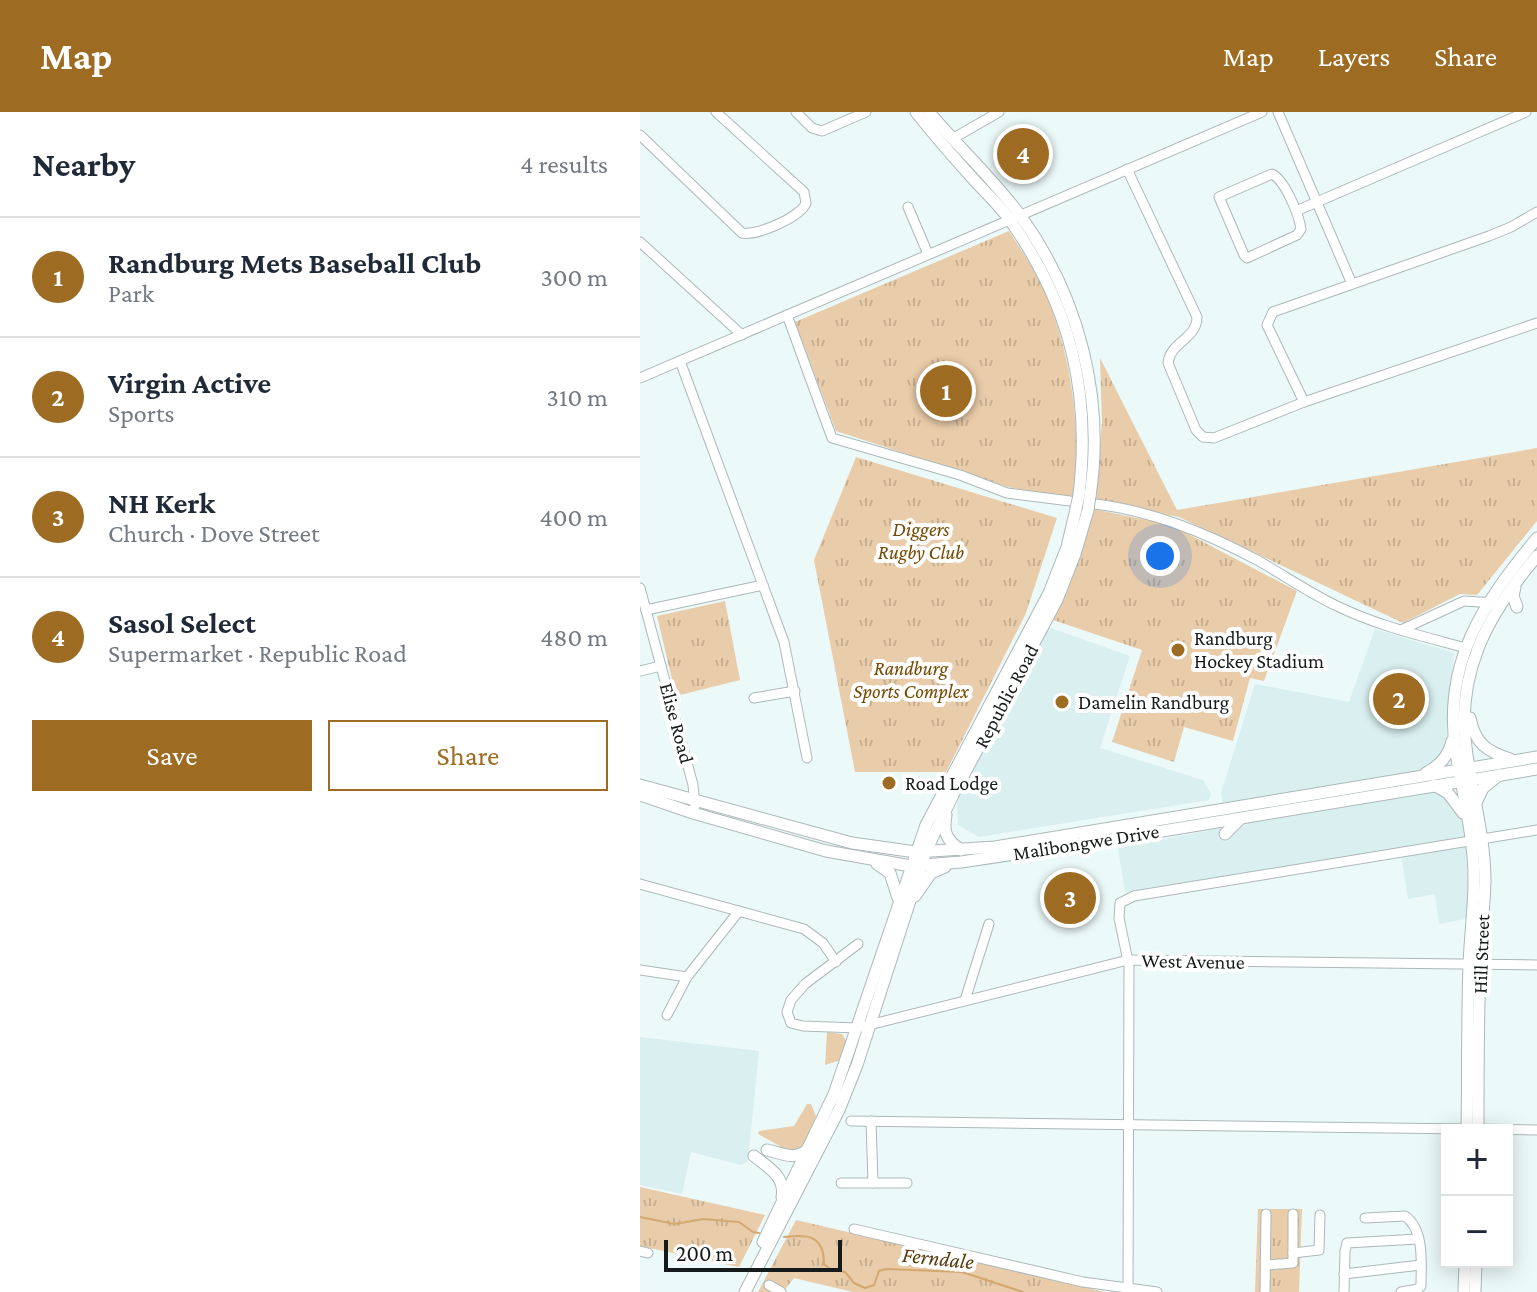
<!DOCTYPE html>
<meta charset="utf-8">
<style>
body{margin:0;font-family:"Crimson Pro",serif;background:#f2f2f3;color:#1f2937}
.controls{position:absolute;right:24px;bottom:24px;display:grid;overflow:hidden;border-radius:0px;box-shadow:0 4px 20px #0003}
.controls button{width:72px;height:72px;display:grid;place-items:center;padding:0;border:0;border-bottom:2px solid #e0e1e3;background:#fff;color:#1f2937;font:40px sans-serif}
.scale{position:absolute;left:24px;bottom:20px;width:178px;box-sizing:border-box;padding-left:8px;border:4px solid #151a1a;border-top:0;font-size:22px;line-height:28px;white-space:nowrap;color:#151a1a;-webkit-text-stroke:6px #fff;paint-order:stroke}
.you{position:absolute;left:520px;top:444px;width:28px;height:28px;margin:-20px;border:6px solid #fff;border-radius:50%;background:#1a73e8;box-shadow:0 0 0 12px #1a73e833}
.badge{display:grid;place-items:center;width:52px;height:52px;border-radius:50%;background:#9d6b21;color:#fff;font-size:26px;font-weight:700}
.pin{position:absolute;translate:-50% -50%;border:4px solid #fff;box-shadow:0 2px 8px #0006}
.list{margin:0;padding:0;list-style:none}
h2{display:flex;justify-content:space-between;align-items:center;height:104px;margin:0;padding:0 32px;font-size:34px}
h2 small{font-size:26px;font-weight:400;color:#747a83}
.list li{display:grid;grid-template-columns:52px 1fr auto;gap:24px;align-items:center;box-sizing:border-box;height:120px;padding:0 32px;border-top:2px solid #e0e1e3}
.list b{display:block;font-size:30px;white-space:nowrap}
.list p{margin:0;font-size:26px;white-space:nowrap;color:#747a83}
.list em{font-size:26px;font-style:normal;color:#747a83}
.actions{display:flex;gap:16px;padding:24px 32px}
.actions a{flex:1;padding:18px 0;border:2px solid #9d6b21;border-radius:0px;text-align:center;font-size:28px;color:#9d6b21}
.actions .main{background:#9d6b21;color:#fff}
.map{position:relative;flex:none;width:897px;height:1180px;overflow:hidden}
header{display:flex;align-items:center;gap:48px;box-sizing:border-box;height:112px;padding:0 40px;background:#9d6b21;color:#fff}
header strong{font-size:38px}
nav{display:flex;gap:44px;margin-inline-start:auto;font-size:28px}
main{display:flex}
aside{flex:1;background:#fff}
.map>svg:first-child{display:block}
.built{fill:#d9eff0}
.green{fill:#e9cca9}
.park{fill:url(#park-tufts)}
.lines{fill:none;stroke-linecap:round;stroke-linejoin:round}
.stream{stroke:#d5a870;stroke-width:2}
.minor-casing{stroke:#acb8b9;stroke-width:11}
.major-casing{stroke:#acb8b9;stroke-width:13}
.minor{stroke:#fff;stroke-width:9}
.major{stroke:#fff;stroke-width:11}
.major-bridge-casing{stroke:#acb8b9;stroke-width:13;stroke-linecap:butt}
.major-bridge{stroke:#fff;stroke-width:11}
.poi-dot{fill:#9d6b21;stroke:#fff;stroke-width:3}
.labels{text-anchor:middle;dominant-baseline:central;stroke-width:8;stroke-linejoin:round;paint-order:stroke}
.park-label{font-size:20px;font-style:italic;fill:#744900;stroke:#fff}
.poi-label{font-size:20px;fill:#151a1a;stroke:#fff;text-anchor:start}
.street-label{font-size:20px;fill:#151a1a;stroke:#fff}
.water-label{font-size:22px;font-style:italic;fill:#583a0d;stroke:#fff}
</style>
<header>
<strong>Map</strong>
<nav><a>Map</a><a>Layers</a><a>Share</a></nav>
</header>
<main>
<aside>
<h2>Nearby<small>4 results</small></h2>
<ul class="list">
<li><span class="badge">1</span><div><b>Randburg Mets Baseball Club</b><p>Park</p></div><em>300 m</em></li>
<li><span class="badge">2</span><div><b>Virgin Active</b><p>Sports</p></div><em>310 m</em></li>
<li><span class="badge">3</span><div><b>NH Kerk</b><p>Church · Dove Street</p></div><em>400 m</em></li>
<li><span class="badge">4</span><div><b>Sasol Select</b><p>Supermarket · Republic Road</p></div><em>480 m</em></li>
</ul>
<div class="actions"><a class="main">Save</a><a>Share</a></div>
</aside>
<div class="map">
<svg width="897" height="1180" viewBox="0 0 897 1180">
<defs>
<pattern id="park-tufts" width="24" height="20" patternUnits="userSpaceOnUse" patternTransform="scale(2)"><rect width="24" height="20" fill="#e9cca9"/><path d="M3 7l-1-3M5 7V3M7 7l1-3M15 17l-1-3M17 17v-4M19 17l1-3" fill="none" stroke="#c7af91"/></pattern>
</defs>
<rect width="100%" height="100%" fill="#ecf9f9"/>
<g class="built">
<polygon points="408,515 490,544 460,636 563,668 571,682 569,688 339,725 318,713 317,690"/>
<polygon points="735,517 814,541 806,627 816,697 824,711 830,806 799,812 795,782 768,787 760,736 485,780 478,736 587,715 581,681 615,572 709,590"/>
<polygon points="0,925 119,939 108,1049 101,1053 51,1040 42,1082 0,1073"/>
</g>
<g class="green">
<polygon points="187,920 202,922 207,930 201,948 185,953"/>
<polygon points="167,992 171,992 176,1004 162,1037 149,1039 118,1022 119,1019 154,1014"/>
</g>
<g class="park">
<path d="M369,119c13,21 28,41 37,64 27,65 35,136 28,205l-66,-13 -172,-56 -41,-109z"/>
<polygon points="460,246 537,398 897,336 897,409 837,483 820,482 763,511 539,405 456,389 462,310"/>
<polygon points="216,345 417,406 386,501 306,660 215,660 174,448"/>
<polygon points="453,397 531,413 657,479 624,569 610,566 593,629 544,615 534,650 472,630 502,538 413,508"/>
<polygon points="85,489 100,568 36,584 17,504"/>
<polygon points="0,1075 125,1103 99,1155 0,1134"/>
<polygon points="618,1097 662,1097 659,1180 615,1180"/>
<polygon points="156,1108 465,1180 213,1180 154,1166 143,1180 118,1180"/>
</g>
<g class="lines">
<g class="stream">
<polyline points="0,1105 35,1112 63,1107 99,1110 113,1120 119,1121"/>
<path d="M144,1125c23,-3 40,-2 40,27l6,5 15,3 9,11 11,5 9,-3 5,-14 7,-2 76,3 61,20"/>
</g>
<defs>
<g id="minor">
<polyline points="156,0 172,16 182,19 226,0"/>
<polyline points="638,0 712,172"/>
<path d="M0,23l102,98c15,3 59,-16 64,-30l-2,-11 -88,-80"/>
<polyline points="312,27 359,0"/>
<path d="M487,57l70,148c0,22 -27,25 -29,46l28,67 7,7 11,1 90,-36 233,-79"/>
<path d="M632,62c13,6 27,41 29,55l-4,6 -50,23 -3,-3 -25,-58z"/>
<polyline points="268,95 288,142"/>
<polyline points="656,99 886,0"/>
<polyline points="0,130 102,223"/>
<polyline points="147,203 192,326 320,363 367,381 430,389"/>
<polyline points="40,249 144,530 167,646"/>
<polyline points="0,266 622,0"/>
<polyline points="664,290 627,213 633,200 849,124 871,115 897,100"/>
<path d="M455,392c58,7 111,29 162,56 27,15 52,33 80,46 41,20 85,30 129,42"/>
<polyline points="0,476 53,673 55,694"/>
<polyline points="6,498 123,473"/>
<polyline points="761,518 824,489 856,491"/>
<polyline points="0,559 21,554"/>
<polyline points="114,586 155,579"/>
<polyline points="0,772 164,817 183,831 196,850"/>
<polyline points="218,832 165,872 151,888 147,900 151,911 163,914 217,916 488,848 897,853"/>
<polyline points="0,858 47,865"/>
<polyline points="325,888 349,812"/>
<polyline points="27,903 47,865 99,799"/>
<polyline points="211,1009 897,1018"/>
<polyline points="231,1009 233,1071"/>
<polyline points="201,1071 267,1071"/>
<path d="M725,1106l40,-2c20,14 16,48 16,70l-3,3 -17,3"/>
<polyline points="214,1117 443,1170 517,1180"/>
<polyline points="0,1139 8,1141"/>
<polyline points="653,1141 679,1138 680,1103"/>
<polyline points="626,1153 653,1151 653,1102"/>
<polyline points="704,1162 781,1153"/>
<polyline points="129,1173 141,1180"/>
<polyline points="488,1177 489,854 479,806 480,791 494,784 897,718"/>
<polyline points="625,1180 626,1102"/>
<polyline points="704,1180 705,1139 707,1131 778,1127"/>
</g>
<g id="major">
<path d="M276,0c19,24 39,47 60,70 12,13 26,26 36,41 59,85 79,170 67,272"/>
<path d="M289,0c30,36 66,68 93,106 57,80 83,180 68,278"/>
<polyline points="875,475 873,484 877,495"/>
<path d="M830,606c5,25 16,33 40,41"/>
<path d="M786,661c14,-8 22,-16 26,-32"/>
<polyline points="0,673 212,731 276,740 355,735 897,645"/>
<polyline points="794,673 808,681 823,701"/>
<polyline points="0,683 53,701 186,739 271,754 321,750 456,730 897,657"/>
<polyline points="835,693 843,676 859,663"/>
<path d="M306,703c-3,17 0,25 15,35"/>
<polyline points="585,722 600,707"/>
<polyline points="237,752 250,761 258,786"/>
<polyline points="275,784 291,761 305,755"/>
<path d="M827,1018c1,-55 0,-110 2,-165 1,-28 5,-57 5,-85 0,-43 -11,-85 -18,-127 -14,-91 27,-149 81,-215"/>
<path d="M838,1018c0,-55 0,-109 2,-164 1,-28 4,-57 5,-85 0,-42 -12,-85 -18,-126 -13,-80 20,-140 70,-199"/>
<path d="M127,1038c15,3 27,11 40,0"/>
<path d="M114,1044c14,11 32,21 28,41"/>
<polyline points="123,1130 194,982 286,713 409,481 427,435 436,397"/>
<polyline points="105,1180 199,998 217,953 286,739 313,683 417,488 435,442 448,398"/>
<polyline points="824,1180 825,1150"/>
<polyline points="835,1180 836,1150"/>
</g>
</defs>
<use href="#minor" class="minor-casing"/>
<use href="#major" class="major-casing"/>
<use href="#minor" class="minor"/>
<use href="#major" class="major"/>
<defs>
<g id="major-bridge">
<polyline points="436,397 439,383"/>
<polyline points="448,398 450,384"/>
</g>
</defs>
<use href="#major-bridge" class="major-bridge-casing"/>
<use href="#major-bridge" class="major-bridge"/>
</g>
<g class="poi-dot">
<circle cx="538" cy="538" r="8"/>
<circle cx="422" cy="590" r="8"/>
<circle cx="249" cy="671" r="8"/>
</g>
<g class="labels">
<g class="park-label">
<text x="281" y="417">Diggers<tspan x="281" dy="23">Rugby Club</tspan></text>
<text x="271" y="556">Randburg<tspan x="271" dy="23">Sports Complex</tspan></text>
</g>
<g class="poi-label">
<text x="554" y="526">Randburg<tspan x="554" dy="23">Hockey Stadium</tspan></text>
<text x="438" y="590">Damelin Randburg</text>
<text x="265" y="671">Road Lodge</text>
</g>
<g class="street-label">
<text transform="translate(366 584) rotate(-62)">Republic Road</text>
<text transform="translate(37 611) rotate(75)">Elise Road</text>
<text transform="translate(446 730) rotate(-9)">Malibongwe Drive</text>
<text transform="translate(841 842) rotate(-88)">Hill Street</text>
<text transform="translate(553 849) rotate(1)">West Avenue</text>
</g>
<g class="water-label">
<text transform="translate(298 1146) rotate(6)">Ferndale</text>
</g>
</g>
</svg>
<div class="controls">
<button>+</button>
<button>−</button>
</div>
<div class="scale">200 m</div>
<div class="you"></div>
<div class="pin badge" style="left:306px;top:279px">1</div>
<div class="pin badge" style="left:759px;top:587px">2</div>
<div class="pin badge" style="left:430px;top:786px">3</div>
<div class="pin badge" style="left:383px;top:42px">4</div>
</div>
</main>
